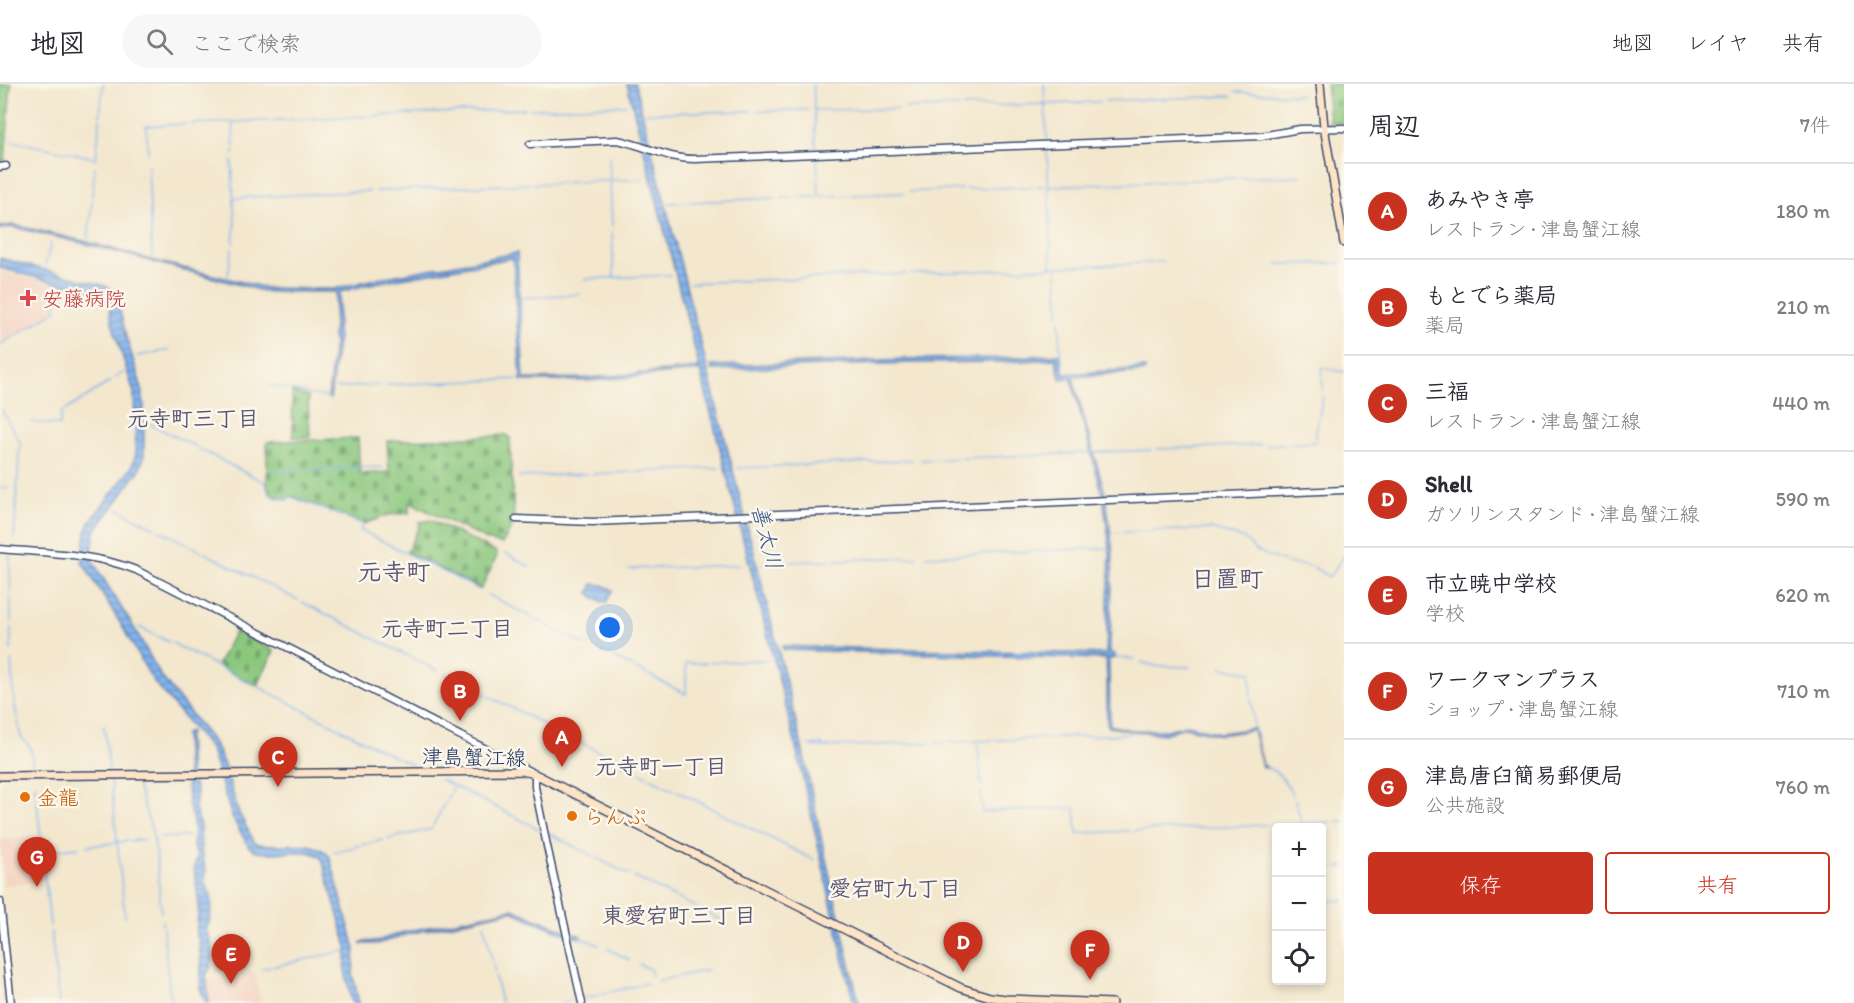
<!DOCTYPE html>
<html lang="ja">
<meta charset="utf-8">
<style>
body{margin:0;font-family:Itim,"Klee One",sans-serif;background:#f7f7f7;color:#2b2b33}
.controls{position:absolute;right:18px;bottom:18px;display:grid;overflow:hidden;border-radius:6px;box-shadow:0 3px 9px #0003}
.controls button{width:54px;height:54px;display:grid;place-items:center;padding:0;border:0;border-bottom:2px solid #e1e1e2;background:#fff;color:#2b2b33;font:30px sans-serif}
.you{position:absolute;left:610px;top:544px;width:21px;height:21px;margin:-15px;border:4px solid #fff;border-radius:50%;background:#1a73e8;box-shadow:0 0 0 9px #1a73e833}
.badge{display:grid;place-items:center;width:39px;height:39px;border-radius:50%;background:#c8321e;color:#fff;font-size:20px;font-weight:700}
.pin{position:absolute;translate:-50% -50px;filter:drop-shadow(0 2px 3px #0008)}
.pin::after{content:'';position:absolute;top:32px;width:21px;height:18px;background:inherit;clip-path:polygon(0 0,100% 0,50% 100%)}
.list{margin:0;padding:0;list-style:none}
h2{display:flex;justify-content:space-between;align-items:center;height:78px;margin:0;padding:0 24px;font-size:26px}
h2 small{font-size:20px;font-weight:400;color:#7c7c81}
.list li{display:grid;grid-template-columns:39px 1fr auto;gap:18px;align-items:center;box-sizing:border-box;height:96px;padding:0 24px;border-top:2px solid #e1e1e2}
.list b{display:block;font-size:22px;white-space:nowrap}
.list p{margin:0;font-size:20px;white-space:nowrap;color:#7c7c81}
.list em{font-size:20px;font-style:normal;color:#7c7c81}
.actions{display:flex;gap:12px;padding:18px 24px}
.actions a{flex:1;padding:14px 0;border:2px solid #c8321e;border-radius:6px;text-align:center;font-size:21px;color:#c8321e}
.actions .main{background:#c8321e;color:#fff}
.icon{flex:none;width:33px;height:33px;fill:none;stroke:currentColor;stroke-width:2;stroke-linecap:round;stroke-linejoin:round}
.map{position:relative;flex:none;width:1344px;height:919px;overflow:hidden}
header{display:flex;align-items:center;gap:36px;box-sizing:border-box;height:84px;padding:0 30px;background:#fff;border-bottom:2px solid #e1e1e2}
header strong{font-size:28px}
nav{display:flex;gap:33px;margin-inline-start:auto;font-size:21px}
.search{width:420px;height:54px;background:#f7f7f7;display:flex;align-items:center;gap:15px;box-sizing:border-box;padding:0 21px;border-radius:33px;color:#7c7c81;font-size:22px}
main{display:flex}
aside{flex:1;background:#fff}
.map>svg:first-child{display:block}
.built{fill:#f4d3c1}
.cemetery{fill:url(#cemetery-stones);stroke:#537c6e;stroke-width:1.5}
.park{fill:url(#park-dots);stroke:#537c6e;stroke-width:1.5}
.water{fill:url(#water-rules);stroke:#4e70a5;stroke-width:1.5}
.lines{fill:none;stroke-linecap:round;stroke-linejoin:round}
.stream{stroke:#81b2ec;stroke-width:1.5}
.tertiary-casing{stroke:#3b4b6f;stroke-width:9}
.secondary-casing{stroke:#3b4b6f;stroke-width:10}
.tertiary{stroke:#fff;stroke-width:6}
.secondary{stroke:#fee4c6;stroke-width:7}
.health-dot{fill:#e0444e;stroke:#fbf7ec;stroke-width:2}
.food-dot{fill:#e8710a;stroke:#fbf7ec;stroke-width:2}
.labels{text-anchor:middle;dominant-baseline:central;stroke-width:5;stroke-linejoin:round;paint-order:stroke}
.health-label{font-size:21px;fill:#be3a42;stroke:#fbf7ec;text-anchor:start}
.street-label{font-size:21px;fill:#1b2f5e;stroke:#fbf7ec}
.food-label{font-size:21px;fill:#c56008;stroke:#fbf7ec;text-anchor:start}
.neighbourhood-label{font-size:22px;font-weight:bold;fill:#5c5773;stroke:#fbf7ec}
.water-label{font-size:22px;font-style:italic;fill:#3a5689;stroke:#fbf7ec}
.quarter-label{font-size:24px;font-weight:bold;fill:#5c5773;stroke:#fbf7ec}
</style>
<header>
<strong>地図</strong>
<div class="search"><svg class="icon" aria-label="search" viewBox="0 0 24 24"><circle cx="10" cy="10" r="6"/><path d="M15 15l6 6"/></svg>ここで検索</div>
<nav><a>地図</a><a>レイヤ</a><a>共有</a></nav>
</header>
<main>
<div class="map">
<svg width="1344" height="919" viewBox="0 0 1344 919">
<defs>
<pattern id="cemetery-stones" width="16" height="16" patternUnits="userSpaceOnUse" patternTransform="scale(1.5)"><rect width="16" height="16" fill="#8bc87e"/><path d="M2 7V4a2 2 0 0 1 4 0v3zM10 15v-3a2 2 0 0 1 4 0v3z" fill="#71a36a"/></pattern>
<pattern id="park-dots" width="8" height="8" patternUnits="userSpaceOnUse" patternTransform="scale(1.5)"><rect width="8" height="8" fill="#8bc87e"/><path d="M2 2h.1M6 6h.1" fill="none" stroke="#71a36a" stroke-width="1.8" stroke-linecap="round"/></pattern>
<pattern id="water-rules" width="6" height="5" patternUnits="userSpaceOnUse" patternTransform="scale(1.5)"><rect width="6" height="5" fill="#81b2ec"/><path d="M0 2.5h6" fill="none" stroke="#6991c2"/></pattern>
</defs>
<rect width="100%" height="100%" fill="#fbf7ec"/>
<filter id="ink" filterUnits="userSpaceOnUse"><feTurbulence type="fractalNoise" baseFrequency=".0167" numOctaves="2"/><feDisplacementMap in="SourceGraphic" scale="12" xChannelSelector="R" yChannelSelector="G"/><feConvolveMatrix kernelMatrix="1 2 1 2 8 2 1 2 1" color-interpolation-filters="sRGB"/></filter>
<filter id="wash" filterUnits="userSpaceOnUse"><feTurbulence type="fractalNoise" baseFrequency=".008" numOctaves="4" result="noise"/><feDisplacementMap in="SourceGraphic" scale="24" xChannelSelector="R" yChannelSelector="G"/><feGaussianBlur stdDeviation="1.35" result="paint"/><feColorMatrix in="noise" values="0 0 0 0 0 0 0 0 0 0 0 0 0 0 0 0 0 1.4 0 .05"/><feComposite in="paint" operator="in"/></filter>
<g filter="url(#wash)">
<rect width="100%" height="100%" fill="#f3e7cd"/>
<g class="built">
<polygon points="0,187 57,201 56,227 0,261"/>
<polygon points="40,752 45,796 4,801 0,756"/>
<polygon points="254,887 261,919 209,919 206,897"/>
</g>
<g class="cemetery">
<polygon points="1326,0 1344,0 1344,39 1329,38"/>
<polygon points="292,308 308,313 310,353 293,353"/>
<polygon points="507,351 510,354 514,434 514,439 502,460 487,456 409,418 409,429 388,431 364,440 290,412 287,416 271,411 267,399 267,358 358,354 360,390 389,388 387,357"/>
<polygon points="431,436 496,468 497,472 481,505 407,468 420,441 419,438"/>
<polygon points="235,547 274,567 257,602 217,582"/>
</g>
<polygon class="park" points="0,0 11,0 5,76 0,80"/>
<g class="water">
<polygon points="627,0 635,0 768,524 803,667 822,758 859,919 854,919 849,899 795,659"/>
<polygon points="14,141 88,158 151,176 267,204 334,205 375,195 517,169 524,295 588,294 698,284 698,287 587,297 521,297 513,174 375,199 340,208 337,249 338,252 330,315 328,314 334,258 333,252 336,208 266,208 86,160 12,143 0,145 0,143"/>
<path d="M0,174l106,28 6,4 5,7 9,39 16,53 2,15v53l-5,14 -44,60 -3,20 1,11 43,69 25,45 55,70 9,22 14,45 16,30c23,7 59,-8 75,14l25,92 -2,26 6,28h-7l-7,-32 2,-24 -25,-88c-16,-17 -55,3 -73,-12l-17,-30 -21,-67 -58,-69 -34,-60 -37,-59 4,-30 6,-13 39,-51 5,-14 -2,-61 -21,-67 -5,-25 -6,-6 -102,-27z"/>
<path d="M1060,270l4,20 81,-6v3c-24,4 -48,2 -72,7l33,119 7,55 -3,97 1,5h4v4l-6,1 1,66 21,5h35l21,-5 33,8 34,-5 9,37 5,3 -6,-1 -9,-37 -33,5 -36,-8 -19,7 -35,-3 -21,-4 -2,-4v-40l-1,-24 -322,-9 -2,-4 324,8 4,-105 -7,-52 -32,-119 -11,1 -4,-20 -49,3 -96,1 -199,7 -1,-4 199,-7 92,-1z"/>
<polygon points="593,500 603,501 613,506 606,519 596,515 589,509"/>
<path d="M189,647l2,2 -3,3 2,37 7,20 -2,16 5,17 1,25 5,20 -2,12c2,3 4,5 5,8 5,11 2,29 -3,39 7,15 11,31 0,45l3,28h-3l-6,-15 1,-25 -2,-22 -3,-7 3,-29 -5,-37 3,-12 -4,-9 1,-20 -6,-25 -3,-68z"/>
<polygon points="512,825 581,852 579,854 570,852 511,827 409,850 377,860 361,860 361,858 377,857 404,848"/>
</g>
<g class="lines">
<g class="stream">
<polyline points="813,0 816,67"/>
<polyline points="1044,0 1047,57"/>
<polyline points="1236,8 1301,11"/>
<polyline points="1105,17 1232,12"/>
<polyline points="963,23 1101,18"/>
<polyline points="905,24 959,23"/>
<polyline points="530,25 626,21"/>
<polyline points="814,26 899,25"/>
<polyline points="758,27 808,26"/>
<polyline points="647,29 752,27"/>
<polyline points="100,32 103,0"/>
<polyline points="372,32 525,25"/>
<polyline points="233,38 234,70"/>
<polyline points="190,40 368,32"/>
<polyline points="12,57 96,74"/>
<polyline points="1047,66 1050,141"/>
<polyline points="148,69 146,42 186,40"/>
<polyline points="609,72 612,142"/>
<polyline points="96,75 100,35"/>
<polyline points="817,75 819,111"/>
<polyline points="232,77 235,140 233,159"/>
<polyline points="148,82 152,173"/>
<polyline points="1239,94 1301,92"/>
<polyline points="533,100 644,95"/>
<polyline points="1107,100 1236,94"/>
<polyline points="966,105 1104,100"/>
<polyline points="376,107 529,100"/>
<polyline points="909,108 962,105"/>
<polyline points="92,113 95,83"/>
<polyline points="234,114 370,107"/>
<polyline points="782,114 903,109"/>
<polyline points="669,119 777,114"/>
<polyline points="1050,145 1051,182"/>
<polyline points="612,147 614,193"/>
<polyline points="88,155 92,117"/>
<polyline points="1276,180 1341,179"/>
<polyline points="45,181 51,159"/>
<polyline points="1057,185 1059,229"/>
<polyline points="912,190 1164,178"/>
<polyline points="228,191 232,165"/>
<polyline points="584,195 670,191"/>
<polyline points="690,199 906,190"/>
<polyline points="518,214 580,210"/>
<polyline points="57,216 57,204"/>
<polyline points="0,261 56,227 57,219"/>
<polyline points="137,272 170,266"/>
<polyline points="1060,273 1060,236"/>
<polyline points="115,294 124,288"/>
<polyline points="269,301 313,311 329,313"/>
<polyline points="385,301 518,295"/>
<polyline points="335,304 379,301"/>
<polyline points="1323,307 1322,284 1344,288"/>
<polyline points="0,323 20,358 14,455"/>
<polyline points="31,338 60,341 61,329 111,297"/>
<polyline points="150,340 197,363"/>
<polyline points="1315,354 1323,312"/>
<polyline points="1266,361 1316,358"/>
<path d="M199,365l67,34c1,14 9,14 21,17l2,-4 53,20"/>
<polyline points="1157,365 1261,361"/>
<polyline points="921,376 1151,366"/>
<polyline points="348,384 383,383"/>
<polyline points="737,384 912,376"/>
<polyline points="329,385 346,384"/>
<polyline points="293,386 309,386"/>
<polyline points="311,386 328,385"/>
<polyline points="271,387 279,387"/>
<polyline points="281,387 291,386"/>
<polyline points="592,390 719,384"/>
<polyline points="519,393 587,390"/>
<polyline points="0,404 8,404"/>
<polyline points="118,425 155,444"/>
<polyline points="344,433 363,440 360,446 480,506"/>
<polyline points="159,446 298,516"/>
<polyline points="1150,447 1211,445 1245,455 1255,466 1271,473 1287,479 1309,482"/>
<polyline points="1111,449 1146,447"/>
<polyline points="505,469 530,483"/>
<polyline points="10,471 11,538"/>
<polyline points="926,472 1110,464"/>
<polyline points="762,479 917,473"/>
<polyline points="1313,483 1329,493 1344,472"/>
<polyline points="629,485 742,481"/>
<polyline points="487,510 585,561"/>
<polyline points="302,518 438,587"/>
<polyline points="11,543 11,558"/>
<polyline points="139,543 169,558"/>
<polyline points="172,559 256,602"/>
<polyline points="11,561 11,566"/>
<polyline points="601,567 686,610 686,579 706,579"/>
<polyline points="1115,574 1135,575"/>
<polyline points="11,577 14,617 21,653 31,664 33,686"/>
<polyline points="710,578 768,576"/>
<polyline points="1141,578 1155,582 1190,583"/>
<polyline points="1221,584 1251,588 1251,610"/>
<polyline points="445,590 545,641"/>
<polyline points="259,603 397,674"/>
<polyline points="1251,614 1254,644"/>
<polyline points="104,641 109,686"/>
<polyline points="558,647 674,706"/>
<polyline points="978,658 981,702"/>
<polyline points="935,659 1131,650"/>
<polyline points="810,661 822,660 822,663 929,659"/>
<polyline points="813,662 821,663"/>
<polyline points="400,675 413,681"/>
<path d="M1266,683c13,5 22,17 27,29"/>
<polyline points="440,695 539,745"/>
<polyline points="111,698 125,833"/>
<polyline points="136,698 152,747 156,768 161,828"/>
<polyline points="35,699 50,841"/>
<polyline points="677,707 814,776"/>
<polyline points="981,708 982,728 1071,724"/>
<polyline points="1295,716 1303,744"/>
<polyline points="1074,724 1075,724 1077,749 1130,747"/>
<polyline points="1336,738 1344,737"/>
<polyline points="1269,741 1332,738"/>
<polyline points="433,742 453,703"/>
<polyline points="1134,747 1266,741"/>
<polyline points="548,749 630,791"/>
<polyline points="160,754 188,752"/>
<polyline points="388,755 432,745"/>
<polyline points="88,762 146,755"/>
<polyline points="42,767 79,763"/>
<polyline points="333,768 383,756"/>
<polyline points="1322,783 1334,783"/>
<polyline points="1338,783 1344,782"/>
<polyline points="1323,787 1325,817 1344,816"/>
<polyline points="634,793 697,824"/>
<polyline points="701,826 722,837"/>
<polyline points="162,837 171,919"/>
<polyline points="484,840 495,888"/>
<polyline points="51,848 59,919"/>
<polyline points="579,853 599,861"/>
<polyline points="607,864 629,876"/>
<polyline points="639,880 651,886 652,892"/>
<polyline points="262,885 344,867"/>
<polyline points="495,892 501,919"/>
<polyline points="657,897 707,886"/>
<polyline points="585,914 648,899"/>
<polyline points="560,919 577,915"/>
</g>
</g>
</g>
<g filter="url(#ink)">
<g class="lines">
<defs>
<g id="tertiary">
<path d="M530,60l87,-4c27,5 50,19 78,19l566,-23 39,-7 44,-1"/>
<polyline points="0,83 6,82"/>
<polyline points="516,435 593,438 1344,406"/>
<path d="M0,465c45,4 93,4 136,21l399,204v13l12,59 35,157"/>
<polyline points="0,817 11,919"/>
</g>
<g id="secondary">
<polyline points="1320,0 1324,43 1344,159"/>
<polyline points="0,692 522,687 535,690 961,904 990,913 1006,915 1112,919"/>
</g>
</defs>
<use href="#tertiary" class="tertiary-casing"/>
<use href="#secondary" class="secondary-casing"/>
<use href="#tertiary" class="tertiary"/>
<use href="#secondary" class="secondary"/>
</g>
</g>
<path class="health-dot" d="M25 205h6v6h6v6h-6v6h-6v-6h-6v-6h6z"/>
<g class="food-dot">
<circle cx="25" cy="713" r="6"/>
<circle cx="572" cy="732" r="6"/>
</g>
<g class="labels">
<g class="health-label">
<text x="42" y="214">安藤病院</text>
</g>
<g class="street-label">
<text transform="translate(474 673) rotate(1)">津島蟹江線</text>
</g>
<g class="food-label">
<text x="37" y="713">金龍</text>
<text x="584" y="732">らんぷ</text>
</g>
<g class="neighbourhood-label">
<text x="193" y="334">元寺町三丁目</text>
<text x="447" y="544">元寺町二丁目</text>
<text x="661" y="682">元寺町一丁目</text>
<text x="895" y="804">愛宕町九丁目</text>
<text x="679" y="831">東愛宕町三丁目</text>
</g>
<g class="water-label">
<text transform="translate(767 453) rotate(76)">善太川</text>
</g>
<g class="quarter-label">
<text x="394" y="487">元寺町</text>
<text x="1227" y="494">日置町</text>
</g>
</g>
</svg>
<div class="controls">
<button>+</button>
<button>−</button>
<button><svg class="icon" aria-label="locate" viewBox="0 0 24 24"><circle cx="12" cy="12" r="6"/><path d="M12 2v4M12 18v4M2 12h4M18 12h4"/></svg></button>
</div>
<div class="you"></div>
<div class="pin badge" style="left:562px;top:683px">A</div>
<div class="pin badge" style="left:460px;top:637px">B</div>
<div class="pin badge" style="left:278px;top:703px">C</div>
<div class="pin badge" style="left:963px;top:888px">D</div>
<div class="pin badge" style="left:231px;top:900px">E</div>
<div class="pin badge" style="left:1090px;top:896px">F</div>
<div class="pin badge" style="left:37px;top:803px">G</div>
</div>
<aside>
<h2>周辺<small>7件</small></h2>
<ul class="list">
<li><span class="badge">A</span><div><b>あみやき亭</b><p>レストラン · 津島蟹江線</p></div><em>180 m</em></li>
<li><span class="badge">B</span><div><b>もとでら薬局</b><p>薬局</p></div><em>210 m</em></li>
<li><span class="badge">C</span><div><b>三福</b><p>レストラン · 津島蟹江線</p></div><em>440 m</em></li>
<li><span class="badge">D</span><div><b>Shell</b><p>ガソリンスタンド · 津島蟹江線</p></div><em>590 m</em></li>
<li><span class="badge">E</span><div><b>市立暁中学校</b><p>学校</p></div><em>620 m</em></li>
<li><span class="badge">F</span><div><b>ワークマンプラス</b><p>ショップ · 津島蟹江線</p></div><em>710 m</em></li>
<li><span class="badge">G</span><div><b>津島唐臼簡易郵便局</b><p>公共施設</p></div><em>760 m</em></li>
</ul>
<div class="actions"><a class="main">保存</a><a>共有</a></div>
</aside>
</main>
